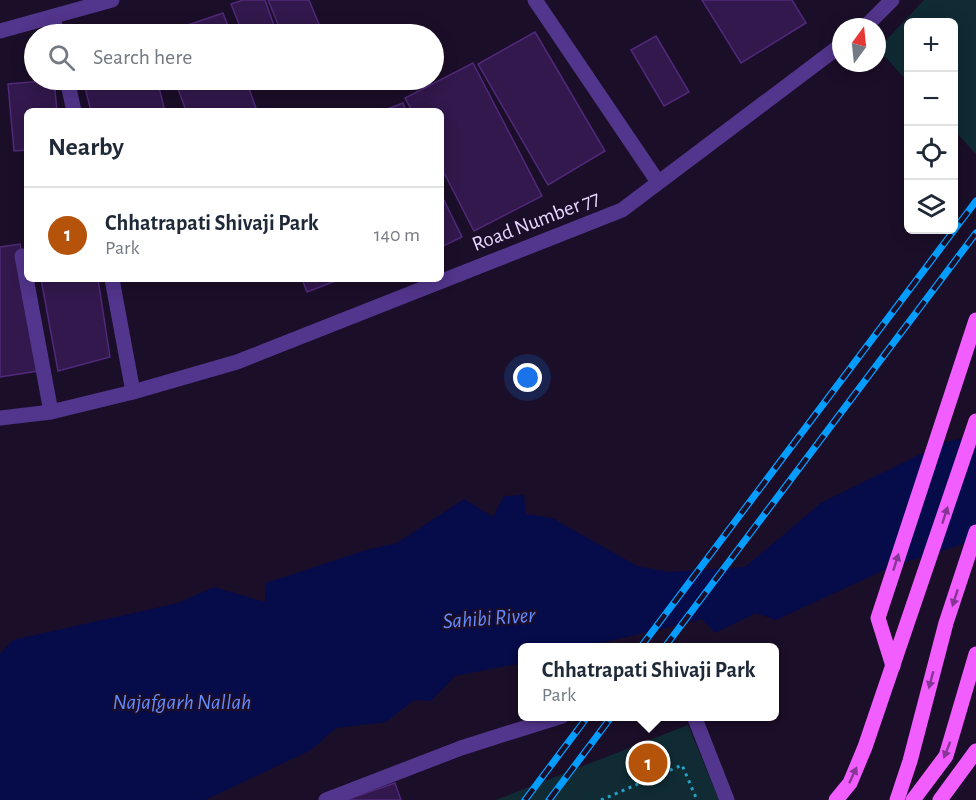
<!DOCTYPE html>
<meta charset="utf-8">
<style>
body{margin:0;font-family:"Alegreya Sans",sans-serif;background:#f2f2f3;color:#1f2937}
.controls{position:absolute;right:18px;top:18px;display:grid;overflow:hidden;border-radius:9px;box-shadow:0 3px 15px #0003}
.controls button{width:54px;height:54px;display:grid;place-items:center;padding:0;border:0;border-bottom:2px solid #e0e1e3;background:#fff;color:#1f2937;font:30px sans-serif}
.compass{position:absolute;left:832px;top:18px;width:54px;height:54px;border-radius:50%;background:#fff;box-shadow:0 3px 15px #0003;rotate:15deg}
.you{position:absolute;left:528px;top:378px;width:21px;height:21px;margin:-15px;border:4px solid #fff;border-radius:50%;background:#1a73e8;box-shadow:0 0 0 9px #1a73e833}
.badge{display:grid;place-items:center;width:39px;height:39px;border-radius:50%;background:#b45309;color:#fff;font-size:20px;font-weight:700}
.pin{position:absolute;translate:-50% -50%;border:3px solid #fff;box-shadow:0 2px 6px #0006}
.popup{position:absolute;left:518px;top:643px;width:261px;height:78px;box-sizing:border-box;display:grid;place-content:center;border-radius:9px;background:#fff;filter:drop-shadow(0 2px 4px #0005);font-size:20px;white-space:nowrap;color:#747a83}
.popup b{font-size:22px;color:#1f2937}
.popup::after{content:'';position:absolute;left:50%;top:100%;margin-left:-12px;border:12px solid transparent;border-top-color:#fff}
.list{margin:0;padding:0;list-style:none}
h2{display:flex;justify-content:space-between;align-items:center;height:78px;margin:0;padding:0 24px;font-size:26px}
h2 small{font-size:20px;font-weight:400;color:#747a83}
.list li{display:grid;grid-template-columns:39px 1fr auto;gap:18px;align-items:center;box-sizing:border-box;height:96px;padding:0 24px;border-top:2px solid #e0e1e3}
.list b{display:block;font-size:22px;white-space:nowrap}
.list p{margin:0;font-size:20px;white-space:nowrap;color:#747a83}
.list em{font-size:20px;font-style:normal;color:#747a83}
.icon{flex:none;width:33px;height:33px;fill:none;stroke:currentColor;stroke-width:2;stroke-linecap:round;stroke-linejoin:round}
.map{position:relative;flex:none;width:976px;height:800px;overflow:hidden}
.search{position:absolute;background:#fff;box-shadow:0 3px 15px #0003;left:24px;top:24px;width:420px;height:66px;display:flex;align-items:center;gap:15px;box-sizing:border-box;padding:0 21px;border-radius:33px;color:#747a83;font-size:22px}
.panel{position:absolute;background:#fff;box-shadow:0 3px 15px #0003;left:24px;top:108px;width:420px;height:174px;border-radius:9px}
.map>svg:first-child{display:block}
.green{fill:#102b34}
.water{fill:#060b4a}
.building{fill:#32184c;stroke:#50297a;stroke-width:1.5}
.lines{fill:none;stroke-linecap:round;stroke-linejoin:round}
.path{stroke:#26a0c4;stroke-width:3;stroke-dasharray:3 4.5;stroke-linecap:butt}
.minor{stroke:#52358c;stroke-width:15}
.major{stroke:#f15dff;stroke-width:15}
.rail-casing{stroke:#029dff;stroke-width:7}
.rail{stroke:#1b0e29;stroke-width:4.5;stroke-dasharray:14;stroke-linecap:butt}
.oneway{fill:#863694}
.labels{text-anchor:middle;dominant-baseline:central;stroke-width:4.5;stroke-linejoin:round;paint-order:stroke}
.street-label{font-size:21px;fill:#e7d6ff;stroke:#1b0e29}
.water-label{font-size:22px;font-style:italic;fill:#648bff;stroke:#1b0e29}
</style>
<div class="map">
<svg width="976" height="800" viewBox="0 0 976 800">
<rect width="100%" height="100%" fill="#1b0e29"/>
<g class="green">
<polygon points="924,0 976,0 976,154 954,130 954,22 908,22 908,82 878,49"/>
<polygon points="688,725 719,800 496,800"/>
</g>
<polygon class="water" points="976,435 976,540 893,566 776,620 756,613 715,633 702,619 585,647 522,648 522,663 455,676 431,701 414,700 386,722 336,728 311,750 205,800 0,800 0,654 13,640 178,603 214,587 265,602 266,583 366,550 397,543 464,499 493,517 504,496 524,495 526,514 552,518 637,566 668,572 745,567 821,503 943,443"/>
<g class="building">
<polygon points="243,0 265,0 277,34 243,34 231,4"/>
<polygon points="268,0 309,0 323,34 282,34"/>
<polygon points="702,0 792,0 806,23 741,63"/>
<polygon points="223,13 231,34 159,34 194,23"/>
<polygon points="535,32 605,151 548,185 478,64"/>
<polygon points="656,36 689,92 664,106 631,50"/>
<polygon points="473,63 542,196 474,231 441,167 441,111 412,111 405,98"/>
<polygon points="54,80 57,111 27,111 27,150 14,151 8,84"/>
<polygon points="83,80 157,80 165,111 91,111"/>
<polygon points="175,80 246,80 257,111 186,111"/>
<polygon points="403,103 406,111 382,111"/>
<polygon points="441,194 462,237 441,247"/>
<polygon points="20,244 38,371 0,377 0,247"/>
<polygon points="41,279 98,279 110,357 58,371"/>
<polygon points="302,279 341,279 307,292"/>
<polygon points="395,783 401,800 346,800"/>
</g>
<g class="lines">
<polyline class="path" points="601,800 682,765 697,800"/>
<g class="minor">
<polyline points="535,0 658,182"/>
<polyline points="53,17 57,34"/>
<polyline points="865,27 892,0"/>
<polyline points="0,31 112,0"/>
<polyline points="67,80 74,111"/>
<polyline points="22,256 51,412"/>
<polyline points="112,279 133,392"/>
<polyline points="0,418 51,412 133,392 237,362 622,210 841,45"/>
<polyline points="694,716 727,800"/>
<polyline points="326,800 461,748 562,716"/>
</g>
<g class="major">
<polyline points="893,666 878,618 976,320"/>
<polyline points="836,800 850,783 865,747 976,421"/>
<polyline points="897,800 910,761 946,623 976,532"/>
<polyline points="913,800 946,756 976,654"/>
<polyline points="940,800 976,751"/>
</g>
<defs>
<g id="rail">
<polyline points="640,648 976,201"/>
<polyline points="664,648 976,233"/>
<polyline points="525,800 588,716"/>
<polyline points="549,800 612,716"/>
</g>
</defs>
<use href="#rail" class="rail-casing"/>
<use href="#rail" class="rail"/>
</g>
<defs><path id="oneway-solid" d="M-6-.8H1V-3.2L6.5 0L1 3.2V.8H-6Z" transform="scale(1.5)"/></defs>
<g class="oneway">
<use href="#oneway-solid" transform="translate(945 515) rotate(-72)"/>
<use href="#oneway-solid" transform="translate(896 562) rotate(-72)"/>
<use href="#oneway-solid" transform="translate(955 598) rotate(108)"/>
<use href="#oneway-solid" transform="translate(931 680) rotate(105)"/>
<use href="#oneway-solid" transform="translate(947 750) rotate(111)"/>
<use href="#oneway-solid" transform="translate(853 775) rotate(-65)"/>
</g>
<g class="labels">
<g class="street-label">
<text transform="translate(536 221) rotate(-21)">Road Number 77</text>
</g>
<g class="water-label">
<text transform="translate(489 618) rotate(-4)">Sahibi River</text>
<text x="182" y="702">Najafgarh Nallah</text>
</g>
</g>
</svg>
<div class="controls">
<button>+</button>
<button>−</button>
<button><svg class="icon" aria-label="locate" viewBox="0 0 24 24"><circle cx="12" cy="12" r="6"/><path d="M12 2v4M12 18v4M2 12h4M18 12h4"/></svg></button>
<button><svg class="icon" aria-label="layers" viewBox="0 0 24 24"><path d="M12 4l9 5-9 5-9-5zM3 14l9 5 9-5"/></svg></button>
</div>
<svg class="compass" viewBox="-18 -18 36 36"><path d="M0-13l5 13h-10z" fill="#e53935"/><path d="M0 13l5-13h-10z" fill="#747a83"/></svg>
<div class="you"></div>
<div class="pin badge" style="left:648px;top:763px">1</div>
<div class="popup"><b>Chhatrapati Shivaji Park</b>Park</div>
<div class="search"><svg class="icon" aria-label="search" viewBox="0 0 24 24"><circle cx="10" cy="10" r="6"/><path d="M15 15l6 6"/></svg>Search here</div>
<section class="panel">
<h2>Nearby<small></small></h2>
<ul class="list">
<li><span class="badge">1</span><div><b>Chhatrapati Shivaji Park</b><p>Park</p></div><em>140 m</em></li>
</ul>
</section>
</div>
